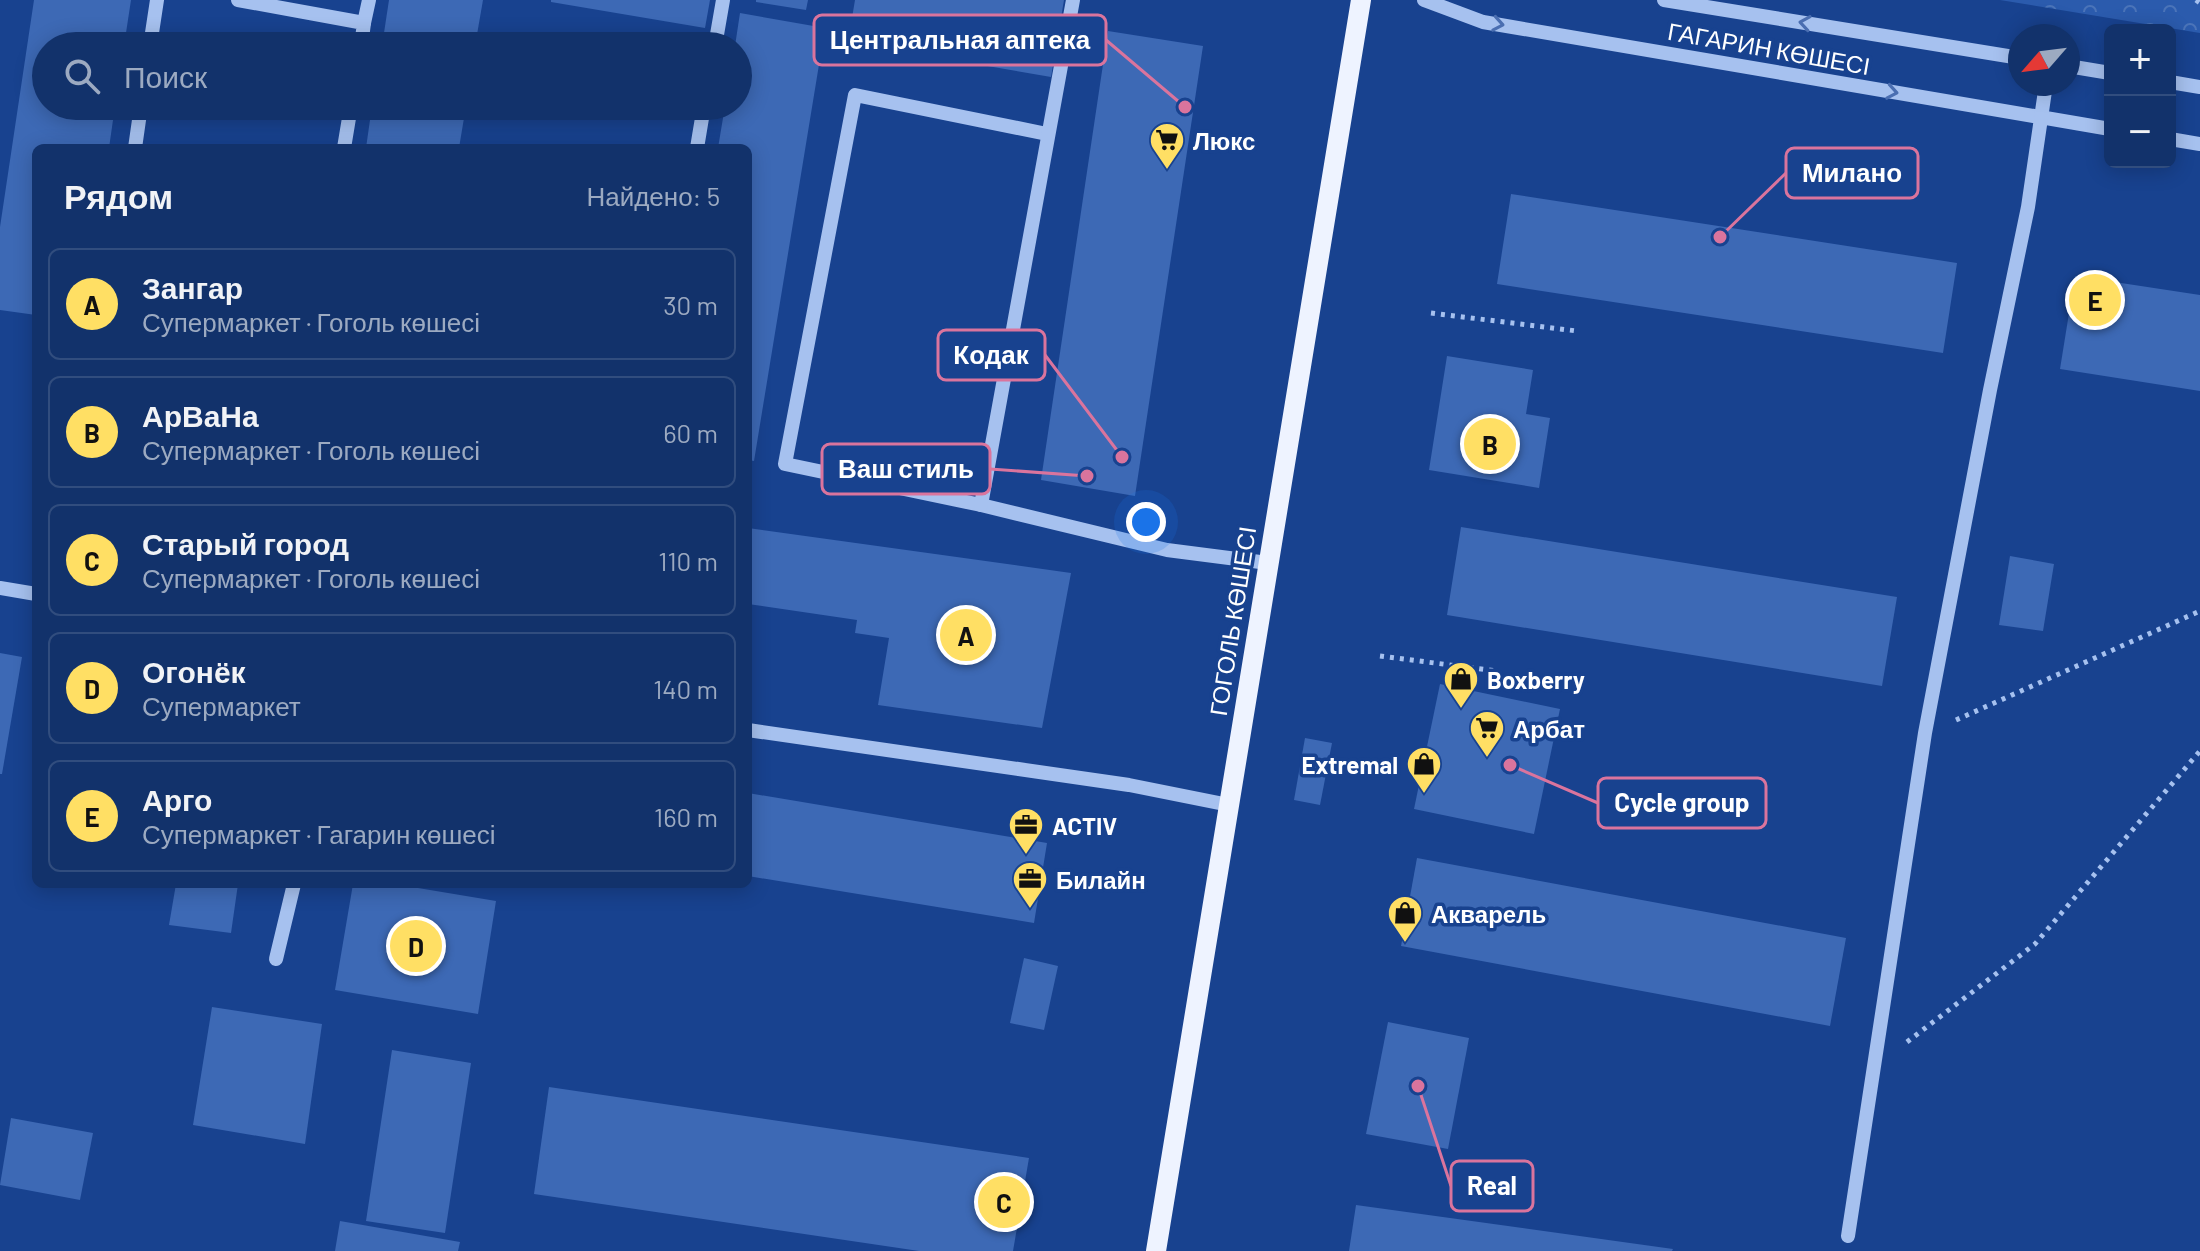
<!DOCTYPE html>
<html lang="ru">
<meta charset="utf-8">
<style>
body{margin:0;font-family:Barlow,sans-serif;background:#1f3e73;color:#f1f3f6}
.controls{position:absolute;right:24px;top:24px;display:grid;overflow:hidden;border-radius:12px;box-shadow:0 4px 20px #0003}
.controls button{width:72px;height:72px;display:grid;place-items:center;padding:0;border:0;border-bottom:2px solid #314d7e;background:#12326b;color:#f1f3f6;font:40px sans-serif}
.compass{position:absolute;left:2008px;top:24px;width:72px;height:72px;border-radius:50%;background:#12326b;box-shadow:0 4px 20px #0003;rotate:242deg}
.you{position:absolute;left:1146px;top:522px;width:28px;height:28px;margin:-20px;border:6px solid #fff;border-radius:50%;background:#1a73e8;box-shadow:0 0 0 12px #1a73e833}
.badge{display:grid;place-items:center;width:52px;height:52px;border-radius:50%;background:#ffdf64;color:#111;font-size:26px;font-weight:700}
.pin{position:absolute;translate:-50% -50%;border:4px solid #fff;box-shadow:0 2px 8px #0006}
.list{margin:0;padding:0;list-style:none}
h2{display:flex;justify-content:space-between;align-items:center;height:104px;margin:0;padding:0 32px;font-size:34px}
h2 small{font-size:26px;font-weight:400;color:#9caac1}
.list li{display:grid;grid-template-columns:52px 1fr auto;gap:24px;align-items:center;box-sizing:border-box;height:112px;margin:0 16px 16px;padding:0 16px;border:2px solid #314d7e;border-radius:12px}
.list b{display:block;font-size:30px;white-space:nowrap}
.list p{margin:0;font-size:26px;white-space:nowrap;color:#9caac1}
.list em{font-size:26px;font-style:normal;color:#9caac1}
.icon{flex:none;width:44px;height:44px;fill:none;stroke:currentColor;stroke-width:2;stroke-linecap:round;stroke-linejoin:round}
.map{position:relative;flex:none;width:2200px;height:1251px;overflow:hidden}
.search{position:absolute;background:#12326b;box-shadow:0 4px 20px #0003;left:32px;top:32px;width:720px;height:88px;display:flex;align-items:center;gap:20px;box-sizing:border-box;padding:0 28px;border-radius:44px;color:#9caac1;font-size:30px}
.panel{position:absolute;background:#12326b;box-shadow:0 4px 20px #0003;left:32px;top:144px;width:720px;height:744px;border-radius:12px}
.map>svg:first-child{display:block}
.park{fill:url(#park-crowns)}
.building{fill:#3d69b5}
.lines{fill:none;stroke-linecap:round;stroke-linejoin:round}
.path{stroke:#a6c1ef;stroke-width:5;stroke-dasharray:4 6;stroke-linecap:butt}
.minor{stroke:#a6c1ef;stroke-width:14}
.major{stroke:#eef3ff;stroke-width:20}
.oneway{stroke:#4a6eb1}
.labels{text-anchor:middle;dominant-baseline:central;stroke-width:7;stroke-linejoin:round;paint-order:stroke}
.street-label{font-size:24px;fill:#fff;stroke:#18428f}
.poi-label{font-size:24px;font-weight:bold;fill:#fff;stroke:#18428f;text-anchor:start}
.leader{fill:none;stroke:#da749d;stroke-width:3}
.callout-dot{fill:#da749d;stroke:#18428f;stroke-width:3}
.callout{fill:#18428f;stroke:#da749d;stroke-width:3}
.callout-label{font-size:26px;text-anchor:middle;font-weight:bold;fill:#fff}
</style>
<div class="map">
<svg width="2200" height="1251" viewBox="0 0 2200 1251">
<defs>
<pattern id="park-crowns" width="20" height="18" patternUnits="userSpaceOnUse" patternTransform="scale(2)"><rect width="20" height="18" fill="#2b5bad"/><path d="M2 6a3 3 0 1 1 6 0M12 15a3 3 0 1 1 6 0" fill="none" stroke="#4b74b9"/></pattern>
</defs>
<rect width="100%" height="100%" fill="#18428f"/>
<polygon class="park" points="2000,0 2200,0 2200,33"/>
<g class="building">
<polygon points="34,0 131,0 124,46 46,46 46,106 115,106 109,148 36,148 36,315 0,310 0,227"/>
<polygon points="389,0 483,0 475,46 382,46"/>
<polygon points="551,0 710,0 705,28 551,2"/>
<polygon points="756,0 808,0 806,10 756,2"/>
<polygon points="855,0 1064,0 1051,77 848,42"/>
<polygon points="740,13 825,28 754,461 748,460 748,148 718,148 725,106 738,106 738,46 735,46"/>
<polygon points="1108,31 1203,46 1135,496 1041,480"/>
<polygon points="372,106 466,106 459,148 366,148"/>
<polygon points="1511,194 1957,263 1943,353 1497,284"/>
<polygon points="2075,276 2200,295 2200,391 2060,369"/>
<polygon points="1447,356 1533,370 1526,414 1550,418 1539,488 1429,470"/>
<polygon points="1461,527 1897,597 1882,686 1447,615"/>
<polygon points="748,528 1071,573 1042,728 878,705 889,638 855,633 857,620 748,604"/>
<polygon points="2010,556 2054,564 2043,631 1999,625"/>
<polygon points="0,653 22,657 2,774 0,774"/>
<polygon points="1440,684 1560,709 1534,834 1414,809"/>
<polygon points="1305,738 1332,743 1320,805 1294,800"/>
<polygon points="748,793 1047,843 1034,923 748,876"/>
<polygon points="1417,858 1846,938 1830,1026 1401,946"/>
<polygon points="176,884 238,884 231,933 169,925"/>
<polygon points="353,884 394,884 496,901 478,1014 335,990"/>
<polygon points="1024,958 1058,966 1044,1030 1010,1023"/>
<polygon points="212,1007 322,1024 305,1144 193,1125"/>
<polygon points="1388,1022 1469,1038 1448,1149 1366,1134"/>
<polygon points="392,1050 471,1063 445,1233 366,1221"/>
<polygon points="549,1087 1029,1158 1013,1251 919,1251 534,1194"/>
<polygon points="11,1118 93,1133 80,1200 0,1185"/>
<polygon points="1356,1205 1673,1249 1672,1251 1349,1251"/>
<polygon points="340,1221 460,1242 458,1251 335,1251"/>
</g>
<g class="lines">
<g class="path">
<polyline points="2196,0 2200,3"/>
<polyline points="1431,313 1577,331"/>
<polyline points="1380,656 1497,671"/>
<polyline points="1956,720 2200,611"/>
<polyline points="1907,1042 2035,944 2200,751"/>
</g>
<g class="minor">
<polyline points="238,0 364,23 361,46"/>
<polyline points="1424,0 1483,22 2110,129"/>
<polyline points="1664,0 2020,58"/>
<polyline points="364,23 369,0"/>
<polyline points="150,46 157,0"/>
<polyline points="715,46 723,0"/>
<polyline points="2068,66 2110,73"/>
<polyline points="2170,82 2200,87"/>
<polyline points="1047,134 855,95 785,464 981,505 1167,550 1268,563"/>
<polyline points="2170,139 2200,144"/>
<polyline points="135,148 141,106"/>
<polyline points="344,148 351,106"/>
<polyline points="697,148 704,106"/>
<polyline points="981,505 1073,0"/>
<polyline points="0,588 36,594"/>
<polyline points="748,730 1129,785 1229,805"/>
<polyline points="276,959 294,884"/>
<polyline points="1848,1236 1925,733 1990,390 2028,207 2046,84"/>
</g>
<polyline class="major" points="1156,1251 1361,0"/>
</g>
<defs><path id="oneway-chevron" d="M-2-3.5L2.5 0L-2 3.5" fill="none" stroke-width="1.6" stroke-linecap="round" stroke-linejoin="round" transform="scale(2)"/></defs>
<g class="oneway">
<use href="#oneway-chevron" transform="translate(1805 23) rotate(-171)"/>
<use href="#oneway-chevron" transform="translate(1498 24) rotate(10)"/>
<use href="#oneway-chevron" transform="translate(1892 92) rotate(10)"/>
</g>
<defs>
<symbol id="supermarket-pin" viewBox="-11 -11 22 30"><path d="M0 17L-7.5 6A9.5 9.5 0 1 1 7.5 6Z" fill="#ffdf64" stroke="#18428f"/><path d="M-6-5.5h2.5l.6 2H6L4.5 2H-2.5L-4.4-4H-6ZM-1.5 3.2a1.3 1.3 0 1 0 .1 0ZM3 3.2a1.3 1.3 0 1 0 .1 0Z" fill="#111"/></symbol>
<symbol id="shop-pin" viewBox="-11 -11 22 30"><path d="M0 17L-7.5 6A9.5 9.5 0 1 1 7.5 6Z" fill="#ffdf64" stroke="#18428f"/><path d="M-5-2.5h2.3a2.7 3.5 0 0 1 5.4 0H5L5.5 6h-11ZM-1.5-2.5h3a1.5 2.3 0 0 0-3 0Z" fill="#111"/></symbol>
<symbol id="office-pin" viewBox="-11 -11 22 30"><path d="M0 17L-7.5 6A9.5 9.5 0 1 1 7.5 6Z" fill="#ffdf64" stroke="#18428f"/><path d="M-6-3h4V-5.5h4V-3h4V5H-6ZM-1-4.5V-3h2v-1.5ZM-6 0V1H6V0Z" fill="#111"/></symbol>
</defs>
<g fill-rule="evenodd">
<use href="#supermarket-pin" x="1147" y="120" width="40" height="54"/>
<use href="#shop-pin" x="1441" y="659" width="40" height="54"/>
<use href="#supermarket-pin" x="1467" y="708" width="40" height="54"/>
<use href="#shop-pin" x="1404" y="744" width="40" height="54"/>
<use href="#office-pin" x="1006" y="805" width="40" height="54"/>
<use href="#office-pin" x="1010" y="859" width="40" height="54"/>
<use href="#shop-pin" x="1385" y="893" width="40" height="54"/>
</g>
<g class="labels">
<g class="street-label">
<text transform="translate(1769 48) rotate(10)">ГАГАРИН КӨШЕСІ</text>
<text transform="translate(1232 621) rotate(-81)">ГОГОЛЬ КӨШЕСІ</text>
</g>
<g class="poi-label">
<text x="1193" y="140">Люкс</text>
<text x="1487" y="679">Boxberry</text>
<text x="1513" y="728">Арбат</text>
<text x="1398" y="764" text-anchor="end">Extremal</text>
<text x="1052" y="825">ACTIV</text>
<text x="1056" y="879">Билайн</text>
<text x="1431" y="913">Акварель</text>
</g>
</g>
<path class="leader" d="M1185 107L1106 40M1720 237L1786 173M1122 457L1045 355M1087 476L990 469M1510 765L1598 803M1418 1086L1451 1186"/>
<g class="callout-dot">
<circle cx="1185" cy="107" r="8"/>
<circle cx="1720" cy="237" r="8"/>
<circle cx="1122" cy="457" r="8"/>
<circle cx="1087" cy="476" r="8"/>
<circle cx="1510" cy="765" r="8"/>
<circle cx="1418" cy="1086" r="8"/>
</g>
<g class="callout">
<rect x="814" y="15" width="292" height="50" rx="8"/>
<rect x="1786" y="148" width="132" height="50" rx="8"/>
<rect x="938" y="330" width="107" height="50" rx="8"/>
<rect x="822" y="444" width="168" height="50" rx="8"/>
<rect x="1598" y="778" width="168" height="50" rx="8"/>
<rect x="1451" y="1161" width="82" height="50" rx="8"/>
</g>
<g class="callout-label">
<text x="960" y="49">Центральная аптека</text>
<text x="1852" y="182">Милано</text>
<text x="991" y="364">Кодак</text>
<text x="906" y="478">Ваш стиль</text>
<text x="1682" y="812">Cycle group</text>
<text x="1492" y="1195">Real</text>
</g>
</svg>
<div class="controls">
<button>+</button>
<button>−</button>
</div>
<svg class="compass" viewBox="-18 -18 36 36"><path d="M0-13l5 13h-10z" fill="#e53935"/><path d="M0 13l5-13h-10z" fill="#9caac1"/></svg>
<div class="you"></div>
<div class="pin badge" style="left:966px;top:635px">A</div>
<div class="pin badge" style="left:1490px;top:444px">B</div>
<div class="pin badge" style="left:1004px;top:1202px">C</div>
<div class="pin badge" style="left:416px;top:946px">D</div>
<div class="pin badge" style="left:2095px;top:300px">E</div>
<div class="search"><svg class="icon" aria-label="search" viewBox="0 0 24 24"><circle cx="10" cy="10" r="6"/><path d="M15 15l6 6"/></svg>Поиск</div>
<section class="panel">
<h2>Рядом<small>Найдено: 5</small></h2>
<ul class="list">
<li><span class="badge">A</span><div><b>Зангар</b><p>Супермаркет · Гоголь көшесі</p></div><em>30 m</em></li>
<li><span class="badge">B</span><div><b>АрВаНа</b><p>Супермаркет · Гоголь көшесі</p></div><em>60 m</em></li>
<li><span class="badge">C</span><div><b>Старый город</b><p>Супермаркет · Гоголь көшесі</p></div><em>110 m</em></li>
<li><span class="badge">D</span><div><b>Огонёк</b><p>Супермаркет</p></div><em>140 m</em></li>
<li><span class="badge">E</span><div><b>Арго</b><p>Супермаркет · Гагарин көшесі</p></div><em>160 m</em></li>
</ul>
</section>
</div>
